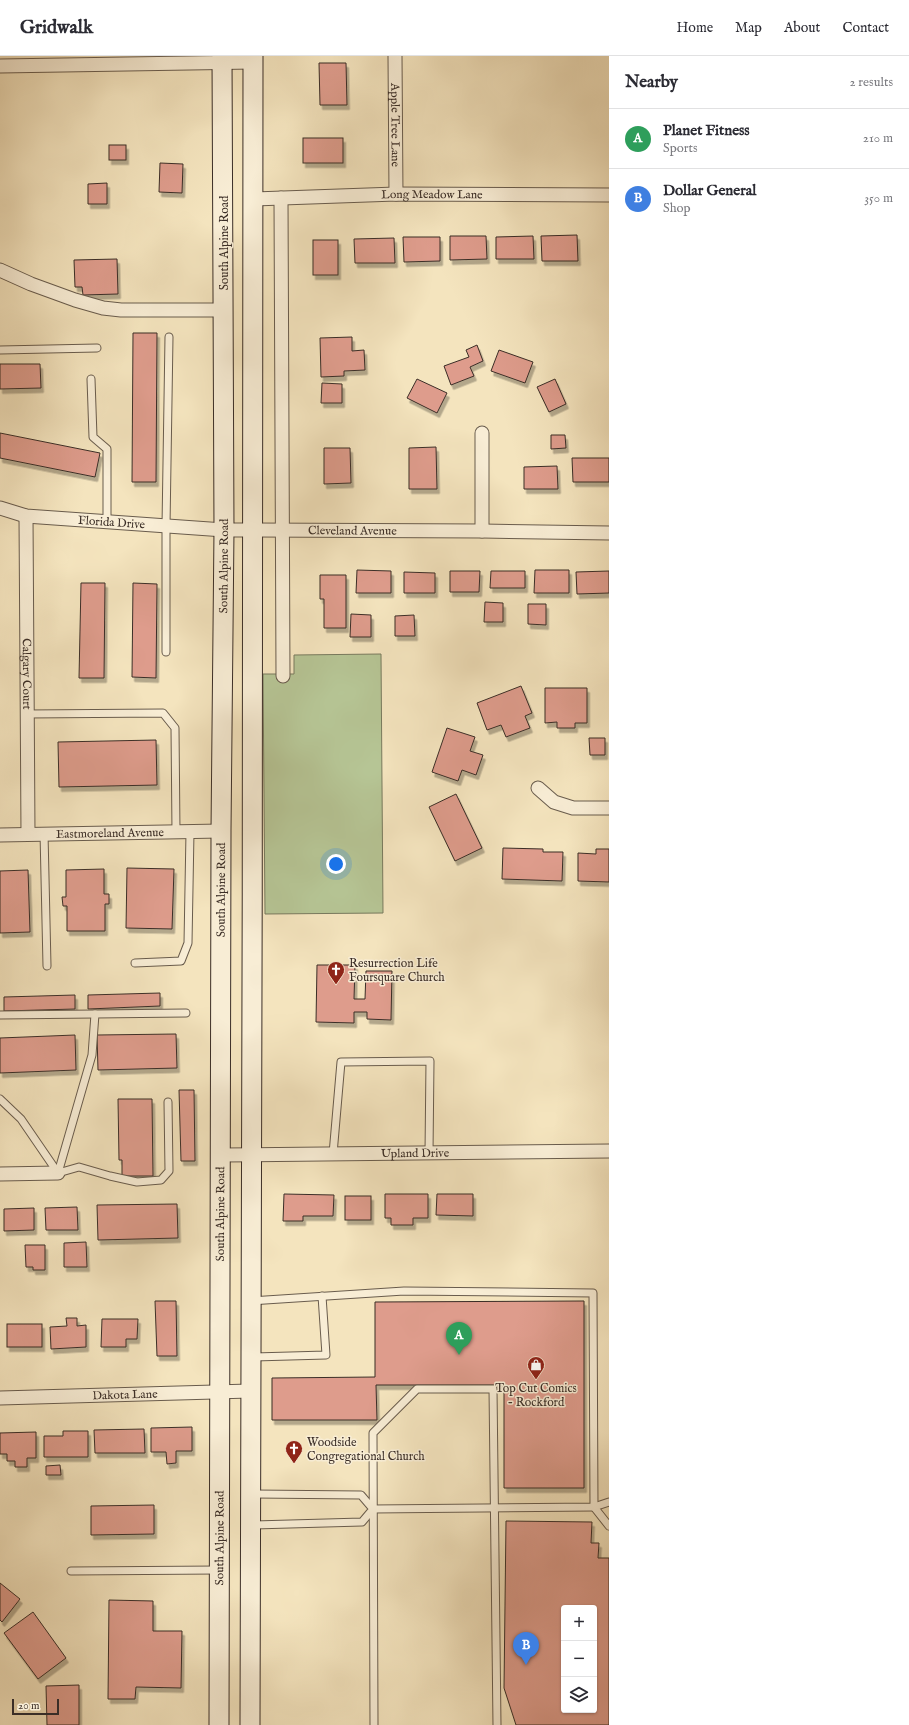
<!DOCTYPE html>
<meta charset="utf-8">
<style>
body{margin:0;font-family:"IM FELL English",serif;background:#f2f2f3;color:#2b2b33}
.controls{position:absolute;right:12px;bottom:12px;display:grid;overflow:hidden;border-radius:4px;box-shadow:0 1px 3px #0004}
.controls button{width:36px;height:36px;display:grid;place-items:center;padding:0;border:0;border-bottom:1px solid #e1e1e2;background:#fff;color:#2b2b33;font:20px sans-serif}
.scale{position:absolute;left:12px;bottom:10px;width:47px;box-sizing:border-box;padding-left:4px;border:2px solid #3b2e27;border-top:0;font-size:11px;line-height:14px;white-space:nowrap;color:#3b2e27;-webkit-text-stroke:3px #f8edd5;paint-order:stroke}
.you{position:absolute;left:336px;top:808px;width:14px;height:14px;margin:-10px;border:3px solid #fff;border-radius:50%;background:#1a73e8;box-shadow:0 0 0 6px #1a73e833}
.badge{display:grid;place-items:center;width:26px;height:26px;border-radius:50%;background:#b45309;color:#fff;font-size:13px;font-weight:700}
.pin{position:absolute;translate:-50% -33px;filter:drop-shadow(0 1px 2px #0008)}
.pin::after{content:'';position:absolute;top:21px;width:14px;height:12px;background:inherit;clip-path:polygon(0 0,100% 0,50% 100%)}
.list{margin:0;padding:0;list-style:none}
h2{display:flex;justify-content:space-between;align-items:center;height:52px;margin:0;padding:0 16px;font-size:17px}
h2 small{font-size:13px;font-weight:400;color:#7c7c81}
.list li{display:grid;grid-template-columns:26px 1fr auto;gap:12px;align-items:center;box-sizing:border-box;height:60px;padding:0 16px;border-top:1px solid #e1e1e2}
.list b{display:block;font-size:15px;white-space:nowrap}
.list p{margin:0;font-size:13px;white-space:nowrap;color:#7c7c81}
.list em{font-size:13px;font-style:normal;color:#7c7c81}
.icon{flex:none;width:22px;height:22px;fill:none;stroke:currentColor;stroke-width:2;stroke-linecap:round;stroke-linejoin:round}
.map{position:relative;flex:none;width:609px;height:1669px;overflow:hidden}
header{display:flex;align-items:center;gap:24px;box-sizing:border-box;height:56px;padding:0 20px;background:#fff;border-bottom:1px solid #e1e1e2}
header strong{font-size:19px}
nav{display:flex;gap:22px;margin-inline-start:auto;font-size:14px}
main{display:flex}
aside{flex:1;background:#fff}
.map>svg:first-child{display:block}
.green{fill:#b6c595;stroke:#787a5e}
.building{fill:#de9c8c;stroke:#3b2e27;fill-rule:evenodd;filter:url(#shadow)}
.lines{fill:none;stroke-linecap:round;stroke-linejoin:round}
.lane-casing{stroke:#695c4d;stroke-width:9}
.street-casing{stroke:#695c4d;stroke-width:15}
.secondary-casing{stroke:#3b2e27;stroke-width:21}
.lane{stroke:#f8edd5;stroke-width:7}
.street{stroke:#f8edd5;stroke-width:13}
.secondary{stroke:#f8edd5;stroke-width:19}
.labels{text-anchor:middle;dominant-baseline:central;stroke-width:3;stroke-linejoin:round;paint-order:stroke}
.street-label{font-size:12px;fill:#3b2e27;stroke:#f8edd5}
.poi-label{font-size:12px;fill:#3b2e27;stroke:#f8edd5;text-anchor:start}
</style>
<header>
<strong>Gridwalk</strong>
<nav><a>Home</a><a>Map</a><a>About</a><a>Contact</a></nav>
</header>
<main>
<div class="map">
<svg width="609" height="1669" viewBox="0 0 609 1669">
<defs>
<filter id="shadow"><feDropShadow dx="2.5" dy="4.5" stdDeviation="0" flood-color="#0004"/></filter>
</defs>
<rect width="100%" height="100%" fill="#f4e4be"/>
<filter id="stains"><feTurbulence type="fractalNoise" baseFrequency=".005" numOctaves="4"/><feColorMatrix values="0 0 0 0 .2 0 0 0 0 .09 0 0 0 0 .02 0 0 0 .5 -.17"/></filter>
<radialGradient id="worn" r=".72"><stop offset=".6" stop-color="#630" stop-opacity="0"/><stop offset="1" stop-color="#630" stop-opacity=".3"/></radialGradient>
<polygon class="green" points="381,598 383,857 265,858 263,618 294,618 294,599"/>
<g class="building">
<polygon points="319,7 346,7 347,49 320,49"/>
<rect x="303" y="82" width="40" height="25"/>
<rect x="109" y="89" width="17" height="15"/>
<polygon points="160,107 183,108 182,137 159,136"/>
<polygon points="107,127 107,148 88,148 88,128"/>
<polygon points="577,179 578,205 542,205 541,180"/>
<polygon points="450,180 486,180 487,203 450,204"/>
<polygon points="533,180 534,203 496,203 496,181"/>
<polygon points="403,181 440,181 440,205 404,206"/>
<polygon points="394,182 395,207 355,207 354,183"/>
<rect x="313" y="184" width="25" height="35"/>
<polygon points="117,203 118,238 83,239 82,231 75,231 74,204"/>
<polygon points="133,277 157,277 156,426 132,426"/>
<polygon points="352,281 352,295 364,294 365,314 344,315 344,320 321,321 320,282"/>
<polygon points="477,289 483,305 470,311 474,320 451,329 444,310 469,301 466,294"/>
<polygon points="499,294 533,306 525,327 491,315"/>
<polygon points="0,308 40,308 41,332 0,333"/>
<polygon points="417,323 447,337 437,357 407,342"/>
<polygon points="555,323 566,348 549,356 537,331"/>
<polygon points="322,327 342,328 342,347 321,347"/>
<polygon points="0,377 100,397 95,421 0,402"/>
<polygon points="551,379 565,379 566,392 551,393"/>
<polygon points="436,391 437,433 409,433 409,392"/>
<polygon points="324,392 350,392 351,427 324,428"/>
<polygon points="572,402 609,402 609,426 573,426"/>
<polygon points="557,410 558,433 524,433 524,411"/>
<polygon points="357,514 391,515 391,537 356,537"/>
<polygon points="535,514 569,514 569,537 534,537"/>
<polygon points="450,515 480,515 479,536 450,536"/>
<polygon points="491,515 525,515 525,532 490,532"/>
<polygon points="609,515 609,537 577,538 576,516"/>
<polygon points="404,516 435,517 435,537 404,537"/>
<polygon points="320,519 346,519 346,572 324,572 324,543 320,543"/>
<polygon points="81,527 105,527 104,622 79,622"/>
<polygon points="133,527 157,528 156,622 132,621"/>
<polygon points="485,546 503,547 503,566 484,566"/>
<polygon points="528,548 546,548 546,569 528,568"/>
<polygon points="351,558 371,559 371,581 350,581"/>
<polygon points="414,559 415,580 395,580 395,560"/>
<polygon points="521,630 532,657 525,660 530,672 506,681 501,669 487,674 477,647"/>
<polygon points="545,632 587,632 587,667 575,667 575,672 557,672 557,666 545,667"/>
<polygon points="447,672 475,681 470,695 483,699 476,719 462,714 458,725 432,716"/>
<polygon points="589,682 605,682 605,699 590,699"/>
<polygon points="156,684 157,729 59,731 58,686"/>
<polygon points="456,738 482,792 455,805 429,751"/>
<polygon points="503,792 543,793 543,796 563,796 562,825 502,823"/>
<polygon points="596,793 609,793 609,826 578,825 578,797 596,798"/>
<polygon points="127,812 174,813 172,873 126,872"/>
<polygon points="104,813 104,838 109,838 109,848 105,848 105,875 67,875 67,850 63,850 62,841 66,841 66,814"/>
<polygon points="28,814 30,876 0,877 0,815"/>
<polygon points="317,909 355,909 354,943 365,943 366,915 392,915 391,964 367,963 367,956 354,956 354,967 316,966"/>
<polygon points="160,937 160,950 88,953 88,939"/>
<polygon points="75,939 75,953 4,955 4,941"/>
<polygon points="176,978 177,1012 98,1014 97,979"/>
<polygon points="75,979 76,1014 0,1017 0,982"/>
<polygon points="179,1034 194,1034 195,1105 181,1105"/>
<polygon points="118,1043 152,1043 153,1120 122,1120 122,1104 119,1104"/>
<polygon points="284,1138 334,1139 333,1160 303,1160 303,1165 283,1165"/>
<polygon points="385,1138 428,1138 428,1162 413,1162 413,1169 391,1169 391,1162 385,1162"/>
<polygon points="437,1138 473,1138 473,1160 436,1159"/>
<rect x="345" y="1140" width="26" height="24"/>
<polygon points="177,1148 178,1182 98,1184 97,1149"/>
<polygon points="77,1151 78,1174 46,1174 45,1152"/>
<polygon points="34,1152 34,1174 4,1175 4,1153"/>
<polygon points="86,1186 87,1211 64,1211 64,1187"/>
<polygon points="25,1189 45,1189 45,1214 33,1214 33,1211 26,1211"/>
<polygon points="155,1245 176,1245 177,1300 157,1300"/>
<polygon points="584,1245 584,1432 504,1432 504,1329 376,1329 377,1364 272,1364 272,1322 375,1321 375,1246"/>
<polygon points="66,1262 77,1262 77,1270 86,1269 86,1291 51,1293 50,1271 67,1270"/>
<polygon points="102,1263 138,1263 137,1283 126,1283 126,1291 101,1291"/>
<rect x="7" y="1268" width="35" height="23"/>
<polygon points="192,1371 192,1395 176,1395 176,1407 167,1408 166,1396 151,1396 151,1372"/>
<polygon points="144,1373 145,1397 95,1397 94,1374"/>
<polygon points="63,1375 88,1375 88,1401 44,1401 44,1380 63,1380"/>
<polygon points="36,1376 36,1402 27,1402 27,1411 15,1411 15,1405 7,1405 7,1398 0,1398 0,1377"/>
<polygon points="60,1409 61,1419 46,1419 46,1410"/>
<polygon points="154,1449 154,1478 91,1479 91,1450"/>
<path d="M506,1465l86,1 -1,21h8l-1,15h11v167h-93l-12,-37zM564,1552h30v102h-30z"/>
<polygon points="0,1527 20,1543 2,1566 0,1564"/>
<polygon points="109,1544 153,1545 153,1575 182,1575 181,1632 136,1631 135,1643 108,1643"/>
<polygon points="33,1556 66,1602 38,1623 4,1577"/>
<polygon points="79,1629 79,1669 47,1669 46,1630"/>
</g>
<g class="lines">
<defs>
<g id="lane">
<polyline points="0,294 97,292"/>
<polyline points="91,323 93,381 107,393 107,466"/>
<polyline points="166,596 166,470 169,281"/>
<polyline points="27,658 163,657 175,672 176,776"/>
<polyline points="44,777 47,910"/>
<polyline points="135,907 181,905 188,887 190,776"/>
<polyline points="0,959 95,958"/>
<polyline points="0,1043 21,1063 58,1117"/>
<polyline points="333,1098 341,1006 430,1005 429,1097"/>
<polyline points="58,1117 92,999 95,958 186,957"/>
<polyline points="58,1117 79,1111 110,1120 137,1126 161,1124 169,1115 168,1046"/>
<polyline points="251,1245 404,1235 593,1237 594,1451 609,1470"/>
<polyline points="251,1301 326,1299 322,1240"/>
<polyline points="373,1453 594,1451 609,1446"/>
<polyline points="250,1469 362,1466 373,1453 361,1439 252,1438"/>
<polyline points="71,1515 219,1514"/>
<polyline points="374,1669 373,1377 417,1333 493,1333 497,1669"/>
</g>
<g id="street">
<path id="s1" d="M395,0l1,138"/>
<polyline points="0,10 253,6"/>
<polyline points="281,142 283,620"/>
<path id="s2" d="M254,143l142,-5 213,1"/>
<polyline points="0,214 31,228 75,244 103,252 121,254 224,254"/>
<path id="s3" d="M0,452l26,8 198,14 258,1 127,2"/>
<path id="s4" d="M26,460l2,317"/>
<polyline points="482,475 482,377"/>
<polyline points="538,732 554,746 573,752 609,752"/>
<path id="s5" d="M0,779l221,-4"/>
<path id="s6" d="M220,1099l389,-4"/>
<polyline points="0,1118 58,1117"/>
<path id="s7" d="M0,1342l250,-7"/>
</g>
<g id="secondary">
<path id="s8" d="M219,1669l2,-894 3,-301 -2,-474"/>
<path d="M250,1669c0,-556 5,-1113 3,-1669"/>
</g>
</defs>
<use href="#lane" class="lane-casing"/>
<use href="#street" class="street-casing"/>
<use href="#secondary" class="secondary-casing"/>
<use href="#lane" class="lane"/>
<use href="#street" class="street"/>
<use href="#secondary" class="secondary"/>
</g>
<defs>
<symbol id="church-pin" viewBox="-11 -11 22 30"><path d="M0 17L-7.5 6A9.5 9.5 0 1 1 7.5 6Z" fill="#8f2418" stroke="#f8edd5"/><path d="M-1.2-6h2.4v3.5h3.3v2.4h-3.3V6h-2.4V-.1h-3.3v-2.4h3.3Z" fill="#fff"/></symbol>
<symbol id="shop-pin" viewBox="-11 -11 22 30"><path d="M0 17L-7.5 6A9.5 9.5 0 1 1 7.5 6Z" fill="#8f2418" stroke="#f8edd5"/><path d="M-5-2.5h2.3a2.7 3.5 0 0 1 5.4 0H5L5.5 6h-11ZM-1.5-2.5h3a1.5 2.3 0 0 0-3 0Z" fill="#fff"/></symbol>
</defs>
<g fill-rule="evenodd">
<use href="#church-pin" x="326" y="904" width="20" height="27"/>
<use href="#shop-pin" x="526" y="1299" width="20" height="27"/>
<use href="#church-pin" x="284" y="1383" width="20" height="27"/>
</g>
<g class="labels">
<g class="street-label">
<text stroke="none"><textPath href="#s1" startOffset="69">Apple Tree Lane</textPath></text>
<text stroke="none"><textPath href="#s2" startOffset="178">Long Meadow Lane</textPath></text>
<text transform="translate(224 187) rotate(-90)">South Alpine Road</text>
<text stroke="none"><textPath href="#s3" startOffset="113">Florida Drive</textPath></text>
<text stroke="none"><textPath href="#s3" startOffset="354">Cleveland Avenue</textPath></text>
<text stroke="none"><textPath href="#s8" startOffset="1159">South Alpine Road</textPath></text>
<text stroke="none"><textPath href="#s4" startOffset="158">Calgary Court</textPath></text>
<text stroke="none"><textPath href="#s5" startOffset="110">Eastmoreland Avenue</textPath></text>
<text stroke="none"><textPath href="#s8" startOffset="835">South Alpine Road</textPath></text>
<text stroke="none"><textPath href="#s6" startOffset="195">Upland Drive</textPath></text>
<text stroke="none"><textPath href="#s8" startOffset="511">South Alpine Road</textPath></text>
<text stroke="none"><textPath href="#s7" startOffset="125">Dakota Lane</textPath></text>
<text stroke="none"><textPath href="#s8" startOffset="187">South Alpine Road</textPath></text>
</g>
<g class="poi-label">
<text x="349" y="907">Resurrection Life<tspan x="349" dy="14">Foursquare Church</tspan></text>
<text x="536" y="1332" text-anchor="middle">Top Cut Comics<tspan x="536" dy="14">- Rockford</tspan></text>
<text x="307" y="1386">Woodside<tspan x="307" dy="14">Congregational Church</tspan></text>
</g>
</g>
<rect width="100%" height="100%" filter="url(#stains)"/>
<rect width="100%" height="100%" fill="url(#worn)"/>
</svg>
<div class="controls">
<button>+</button>
<button>−</button>
<button><svg class="icon" aria-label="layers" viewBox="0 0 24 24"><path d="M12 4l9 5-9 5-9-5zM3 14l9 5 9-5"/></svg></button>
</div>
<div class="scale">20 m</div>
<div class="you"></div>
<div class="pin badge" style="left:459px;top:1299px;background:#2e9e5b">A</div>
<div class="pin badge" style="left:526px;top:1609px;background:#3f7fe0">B</div>
</div>
<aside>
<h2>Nearby<small>2 results</small></h2>
<ul class="list">
<li><span class="badge" style="background:#2e9e5b">A</span><div><b>Planet Fitness</b><p>Sports</p></div><em>210 m</em></li>
<li><span class="badge" style="background:#3f7fe0">B</span><div><b>Dollar General</b><p>Shop</p></div><em>350 m</em></li>
</ul>
</aside>
</main>
